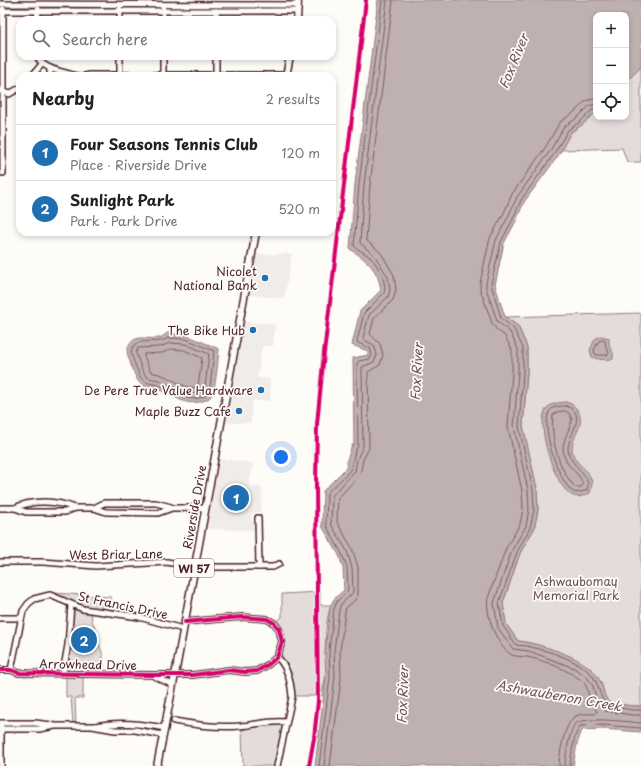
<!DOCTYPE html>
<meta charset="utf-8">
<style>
body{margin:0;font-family:"Playpen Sans",sans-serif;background:#f6f6f6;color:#222}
.controls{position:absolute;right:12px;top:12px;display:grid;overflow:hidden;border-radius:8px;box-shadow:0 2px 6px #0003}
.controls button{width:36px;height:36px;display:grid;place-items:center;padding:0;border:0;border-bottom:1px solid #e0e0e0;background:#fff;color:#222;font:20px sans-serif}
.you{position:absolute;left:281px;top:457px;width:14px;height:14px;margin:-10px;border:3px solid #fff;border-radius:50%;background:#1a73e8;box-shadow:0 0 0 6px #1a73e833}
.badge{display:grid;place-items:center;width:26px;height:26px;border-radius:50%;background:#1f6fb2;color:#fff;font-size:13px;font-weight:700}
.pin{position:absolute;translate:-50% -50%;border:2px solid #fff;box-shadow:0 1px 4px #0006}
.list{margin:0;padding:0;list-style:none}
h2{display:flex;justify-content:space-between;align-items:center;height:52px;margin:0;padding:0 16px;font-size:17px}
h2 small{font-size:13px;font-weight:400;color:#767676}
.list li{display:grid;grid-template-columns:26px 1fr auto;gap:12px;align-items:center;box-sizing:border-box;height:56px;padding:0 16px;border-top:1px solid #e0e0e0}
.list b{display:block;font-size:15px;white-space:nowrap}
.list p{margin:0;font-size:13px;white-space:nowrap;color:#767676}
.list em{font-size:13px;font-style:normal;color:#767676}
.icon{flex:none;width:22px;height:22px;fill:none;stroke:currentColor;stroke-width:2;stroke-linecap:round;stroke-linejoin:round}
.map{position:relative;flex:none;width:641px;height:766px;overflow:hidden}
.search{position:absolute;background:#fff;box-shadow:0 2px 6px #0003;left:16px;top:16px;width:320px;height:44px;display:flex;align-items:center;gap:10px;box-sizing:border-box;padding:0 14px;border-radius:12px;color:#767676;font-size:15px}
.panel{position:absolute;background:#fff;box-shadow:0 2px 6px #0003;left:16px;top:72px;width:320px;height:164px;border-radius:12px}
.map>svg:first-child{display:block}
.built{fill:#f0ece8}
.green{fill:#e3dcda;stroke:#967e82}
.water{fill:#c0b1b1;stroke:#91777b}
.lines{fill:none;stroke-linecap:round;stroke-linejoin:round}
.shore{stroke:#795961;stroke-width:1}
.minor-casing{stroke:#4a1f2b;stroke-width:8}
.major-casing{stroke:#4a1f2b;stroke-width:9}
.minor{stroke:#fdfcf7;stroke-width:5}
.major{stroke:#fdfcf7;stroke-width:6}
.cycleway-casing{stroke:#fdfcf7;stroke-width:6}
.cycleway{stroke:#d6006c;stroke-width:4}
.poi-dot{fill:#1f6fb2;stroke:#fdfcf7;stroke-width:1.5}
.labels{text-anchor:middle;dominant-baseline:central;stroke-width:3.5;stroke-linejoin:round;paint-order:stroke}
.shield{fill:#fdfcf7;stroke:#806168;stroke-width:1}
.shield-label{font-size:11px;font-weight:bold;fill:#4a1f2b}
.poi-label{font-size:12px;fill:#4a1f2b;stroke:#fdfcf7;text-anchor:end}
.street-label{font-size:12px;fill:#4a1f2b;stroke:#fdfcf7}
.park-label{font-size:12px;fill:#704e57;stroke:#fdfcf7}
.water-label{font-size:13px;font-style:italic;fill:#73525a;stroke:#fdfcf7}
</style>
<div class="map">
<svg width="641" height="766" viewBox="0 0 641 766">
<rect width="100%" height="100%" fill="#fdfcf7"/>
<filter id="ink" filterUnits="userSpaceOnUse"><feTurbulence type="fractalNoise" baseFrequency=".025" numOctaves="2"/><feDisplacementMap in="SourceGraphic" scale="8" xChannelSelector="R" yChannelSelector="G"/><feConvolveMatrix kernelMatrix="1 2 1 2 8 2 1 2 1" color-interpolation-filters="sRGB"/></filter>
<g filter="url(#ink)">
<g class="built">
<polygon points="256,254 292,254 284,298 248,295"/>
<polygon points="243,322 275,324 273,346 262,346 257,378 270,379 270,401 252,401 251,423 226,423"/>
<polygon points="220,459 253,463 249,486 262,487 261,512 257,512 252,514 251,517 255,526 255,530 206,529"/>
</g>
<g class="green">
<polygon points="41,6 75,6 75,8 41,9"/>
<polygon points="82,6 117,6 117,7 116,9 81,9"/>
<polygon points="641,67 641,162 627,162 622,148 561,150 571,132 582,125 596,112 596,117 626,117 626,82"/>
<path d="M641,313v393h-8l-24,-3 -4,-6 -4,-15c-26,-17 -50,-38 -83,-41l-12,-17 -3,-21 17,-50 14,-24 4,-19 -1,-21 -14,-63 4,-53v-26l-9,-21 -13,-9z"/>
<path d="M320,592v13h11c-8,23 -5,47 -5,70 -1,7 -3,14 -4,21h-28l-14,-39 4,-14v-7l-2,-7 -7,-7 7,-5v-23z"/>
<path d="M55,593l56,4 1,14c-21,-1 -41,-5 -57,-18z"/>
<polygon points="73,609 91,613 92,621 96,629 96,636 103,655 103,673 65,672"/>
<polygon points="66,676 83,676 83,698 75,698 76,724 73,724 71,697 66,697"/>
<polygon points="275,724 281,724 283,726 275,766 243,766 242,728"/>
</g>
<g class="water">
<path d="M378,0h263v67l-15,15v-67h-30v97l-14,13 -11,7 -13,24 -34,46 -8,19 -12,22 -9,42 10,32 13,9 9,21v26l-4,53 14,63 1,21 -4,19 -14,24 -17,50 3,21 12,17c20,2 65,16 77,32 2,3 5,7 6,10 3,8 3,13 8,20l24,3h8v26l-39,-3 -20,1 -5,14 -4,22h-258l11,-90 -1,-25 5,-44 4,-8 10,-9 -1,-22 -4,-13 -17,-29 1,-35 24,-24v-7l5,-15h2l-1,-87 15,-3v-4l-16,-6 8,-34 21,-21c-3,-21 -14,-30 -31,-41l5,-65z"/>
<path d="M167,333l19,2 33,14c-1,10 -3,42 -9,48 -2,3 -7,4 -11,5 -17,4 -27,-9 -42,-13 -8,-3 -14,-1 -19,-8 -3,-4 -10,-24 -11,-29 5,-20 16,-12 32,-14 3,-1 6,-3 8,-5z"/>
<path d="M601,336l8,2c0,3 0,6 1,9 2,4 4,6 3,12 -7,1 -15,1 -21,-2l-2,-7 5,-11z"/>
<path d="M566,402c6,2 9,4 12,9 8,14 -6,24 -6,38 1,19 27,21 18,44 -6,3 -14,6 -20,1 -16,-11 -33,-65 -25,-83 4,-8 13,-8 21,-9z"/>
</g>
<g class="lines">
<g class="shore">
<polyline points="596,104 589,106 577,118 564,127 550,151 517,197 508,217 496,240 486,283 486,288 497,321 510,332 518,349 518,372 514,427 528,490 529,509 526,526 512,550 494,603 498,628 513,649 529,651 574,668 587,677 593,686 597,702 605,711 632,715 641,715"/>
<path d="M596,109l-4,1 -12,12 -12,8 -14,24 -33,46 -8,19 -12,23 -10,42 10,34 13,11 9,19v25l-4,54 14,63 1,20 -4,18 -13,24 -18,51 4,23 13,19c5,1 10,0 15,2 18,4 47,13 60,27 9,10 7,23 17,32l25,4h8"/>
<path d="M168,338l18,1 28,12 -4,37 -3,7c-21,11 -31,-5 -49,-10 -7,-2 -12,-1 -17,-7 -2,-3 -9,-21 -10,-26 4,-18 24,-5 37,-14z"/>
<polygon points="602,340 605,341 606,347 609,353 608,355 597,355 595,354 594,350 598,342"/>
<path d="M170,343l15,1 24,10 -4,33 -2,4c-16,8 -28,-5 -42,-10 -5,-3 -11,-1 -15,-5 -4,-4 -8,-18 -10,-23l2,-5 22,-1z"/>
<path d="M171,349l13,1 18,8 -4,29c-13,3 -24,-8 -36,-12 -4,-2 -8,-1 -12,-4l-6,-15v-2l18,-1z"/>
<path d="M566,406c23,7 2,29 2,43 1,18 25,25 19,41 -5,2 -11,4 -15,1 -14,-11 -31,-63 -23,-79 3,-6 11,-6 17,-6z"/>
<path d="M565,411l4,2 3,6c-2,11 -9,19 -9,31 1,18 18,22 20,35l-2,2h-6c-16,-16 -25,-50 -22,-72l4,-3z"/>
<path d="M319,766l11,-89 -1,-26 5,-42 3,-8 10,-9 1,-3 -1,-22 -5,-13 -16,-29 1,-32c7,-8 17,-14 23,-23 4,-6 2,-16 8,-24l-1,-83 2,-2 11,-2 2,-4 -2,-7 -12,-5 -1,-2 7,-28 20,-20c4,-9 -7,-30 -14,-36 -5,-4 -12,-7 -16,-11l5,-62 23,-184"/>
<polyline points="324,766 335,677 334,651 339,610 341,604 350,596 353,592 352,568 347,551 331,524 332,496 355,471 357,459 363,446 362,367 374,362 377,355 374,345 364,340 363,338 369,315 388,297 390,290 388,277 375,256 360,243 364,185 387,0"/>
<polyline points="330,766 341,678 340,651 345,612 346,608 355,600 358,594 358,567 352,548 337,522 338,498 360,475 363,460 369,448 368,372 380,365 383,355 380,344 370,334 374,318 393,300 396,290 394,275 381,253 366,240 370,185 393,0"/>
<path d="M559,766c0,-12 6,-45 17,-50 6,-3 13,-2 19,-2l2,-2c-2,-4 -5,-7 -7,-10 -2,-8 -2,-17 -9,-22 -13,-10 -37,-20 -54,-23 -5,-1 -10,0 -15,-2 -15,-7 -27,-41 -24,-57l18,-50 14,-24 3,-15 -1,-18 -14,-64 4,-55v-22l-7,-14 -9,-7 -4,-6 -12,-34v-6l10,-45 13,-23 9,-21 33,-46 15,-26 13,-9 13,-12 10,-3"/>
<path d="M565,766c0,-8 5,-37 10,-42 8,-8 54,-2 66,-1"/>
<path d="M570,766c1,-9 4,-33 10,-40l22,-1 39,3"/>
</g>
<defs>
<g id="minor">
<polyline points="0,4 298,5"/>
<polyline points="163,9 163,20"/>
<polyline points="0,11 297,11"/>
<polyline points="37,20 38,9"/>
<polyline points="120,20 120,9"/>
<polyline points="216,20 216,11"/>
<path d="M37,56c7,15 26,15 39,20"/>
<polyline points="163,56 163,76"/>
<polyline points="32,76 42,64"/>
<polyline points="50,76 50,68"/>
<polyline points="85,76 90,75 287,75"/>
<polyline points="120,76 120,56"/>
<polyline points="216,76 216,56"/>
<polyline points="1,91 9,94 20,88"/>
<polyline points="3,173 3,9"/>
<polyline points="0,508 15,508 26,512 65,512 75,508 94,508 106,512 158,513 172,508 205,508"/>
<path d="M15,508c18,-9 42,-7 60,0"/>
<polyline points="94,508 104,503 156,503 171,507"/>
<polyline points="258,518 259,567"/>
<polyline points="0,562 43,562 96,566 167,562 194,567 273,567 279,564"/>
<polyline points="0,618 21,618"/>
<path d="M277,657c11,10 14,25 15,40l-15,69"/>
<polyline points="0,670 11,670 19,673 151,675 193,675 229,670 245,672 257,671 269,664 277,657 282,642 279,629 274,623 267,619 242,617 185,622"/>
<polyline points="11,670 23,611 28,604 34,599 50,595 83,609 139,617 183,629"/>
<polyline points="63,673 68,645 71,605"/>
<polyline points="156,677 173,685"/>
<path d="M174,721c21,4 44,7 66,5 15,-1 31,-6 46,-4"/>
<polyline points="0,723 35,723 52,725"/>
<path d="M95,726c23,-5 47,-2 70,2"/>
<polyline points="0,729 39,729 55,726 92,726 115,730 135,730 163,735"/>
<polyline points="1,766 1,727"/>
</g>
<g id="major">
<polyline points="297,20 298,0"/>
<polyline points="286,76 290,56"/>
<polyline points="157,766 175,675 256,232"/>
</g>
</defs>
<use href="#minor" class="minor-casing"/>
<use href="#major" class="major-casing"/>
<use href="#minor" class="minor"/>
<use href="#major" class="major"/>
<defs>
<g id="cycleway">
<polyline points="0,670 11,670 19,673 151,675 193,675 229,670 245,672 257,671 269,664 277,657 282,642 279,629 274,623 267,619 242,617 185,622"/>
<polyline points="309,766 314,738 318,701 316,484 317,424 324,353 366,0"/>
</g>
</defs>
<use href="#cycleway" class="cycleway-casing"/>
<use href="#cycleway" class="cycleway"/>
</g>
</g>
<g class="poi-dot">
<circle cx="265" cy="278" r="4"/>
<circle cx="253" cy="330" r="4"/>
<circle cx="261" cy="390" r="4"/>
<circle cx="239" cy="411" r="4"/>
</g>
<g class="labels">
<rect class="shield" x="174" y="559" width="40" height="18" rx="3"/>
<g class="shield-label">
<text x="194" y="568">WI 57</text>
</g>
<g class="poi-label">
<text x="257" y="271">Nicolet<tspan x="257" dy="14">National Bank</tspan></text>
<text x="245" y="330">The Bike Hub</text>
<text x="253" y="390">De Pere True Value Hardware</text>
<text x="231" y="411">Maple Buzz Cafe</text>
</g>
<g class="street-label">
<text transform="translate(194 507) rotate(-80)">Riverside Drive</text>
<text transform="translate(116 554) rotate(-1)">West Briar Lane</text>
<text transform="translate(123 605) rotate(12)">St Francis Drive</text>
<text transform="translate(88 664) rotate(1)">Arrowhead Drive</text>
</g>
<g class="park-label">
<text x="576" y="581">Ashwaubomay<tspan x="576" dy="14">Memorial Park</tspan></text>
</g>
<g class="water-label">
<text transform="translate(513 61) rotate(-68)">Fox River</text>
<text transform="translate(416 372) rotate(-87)">Fox River</text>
<text transform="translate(402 695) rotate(-88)">Fox River</text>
<text transform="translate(559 695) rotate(10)">Ashwaubenon Creek</text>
</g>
</g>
</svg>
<div class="controls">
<button>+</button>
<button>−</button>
<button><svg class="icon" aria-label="locate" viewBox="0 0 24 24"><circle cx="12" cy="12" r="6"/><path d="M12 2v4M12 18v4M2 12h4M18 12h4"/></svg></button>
</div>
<div class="you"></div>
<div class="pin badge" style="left:236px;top:498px">1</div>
<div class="pin badge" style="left:84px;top:640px">2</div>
<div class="search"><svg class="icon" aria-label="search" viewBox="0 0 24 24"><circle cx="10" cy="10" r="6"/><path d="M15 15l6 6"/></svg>Search here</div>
<section class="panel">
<h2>Nearby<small>2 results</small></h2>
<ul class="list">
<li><span class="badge">1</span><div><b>Four Seasons Tennis Club</b><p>Place · Riverside Drive</p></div><em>120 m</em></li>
<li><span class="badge">2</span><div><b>Sunlight Park</b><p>Park · Park Drive</p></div><em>520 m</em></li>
</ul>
</section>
</div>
